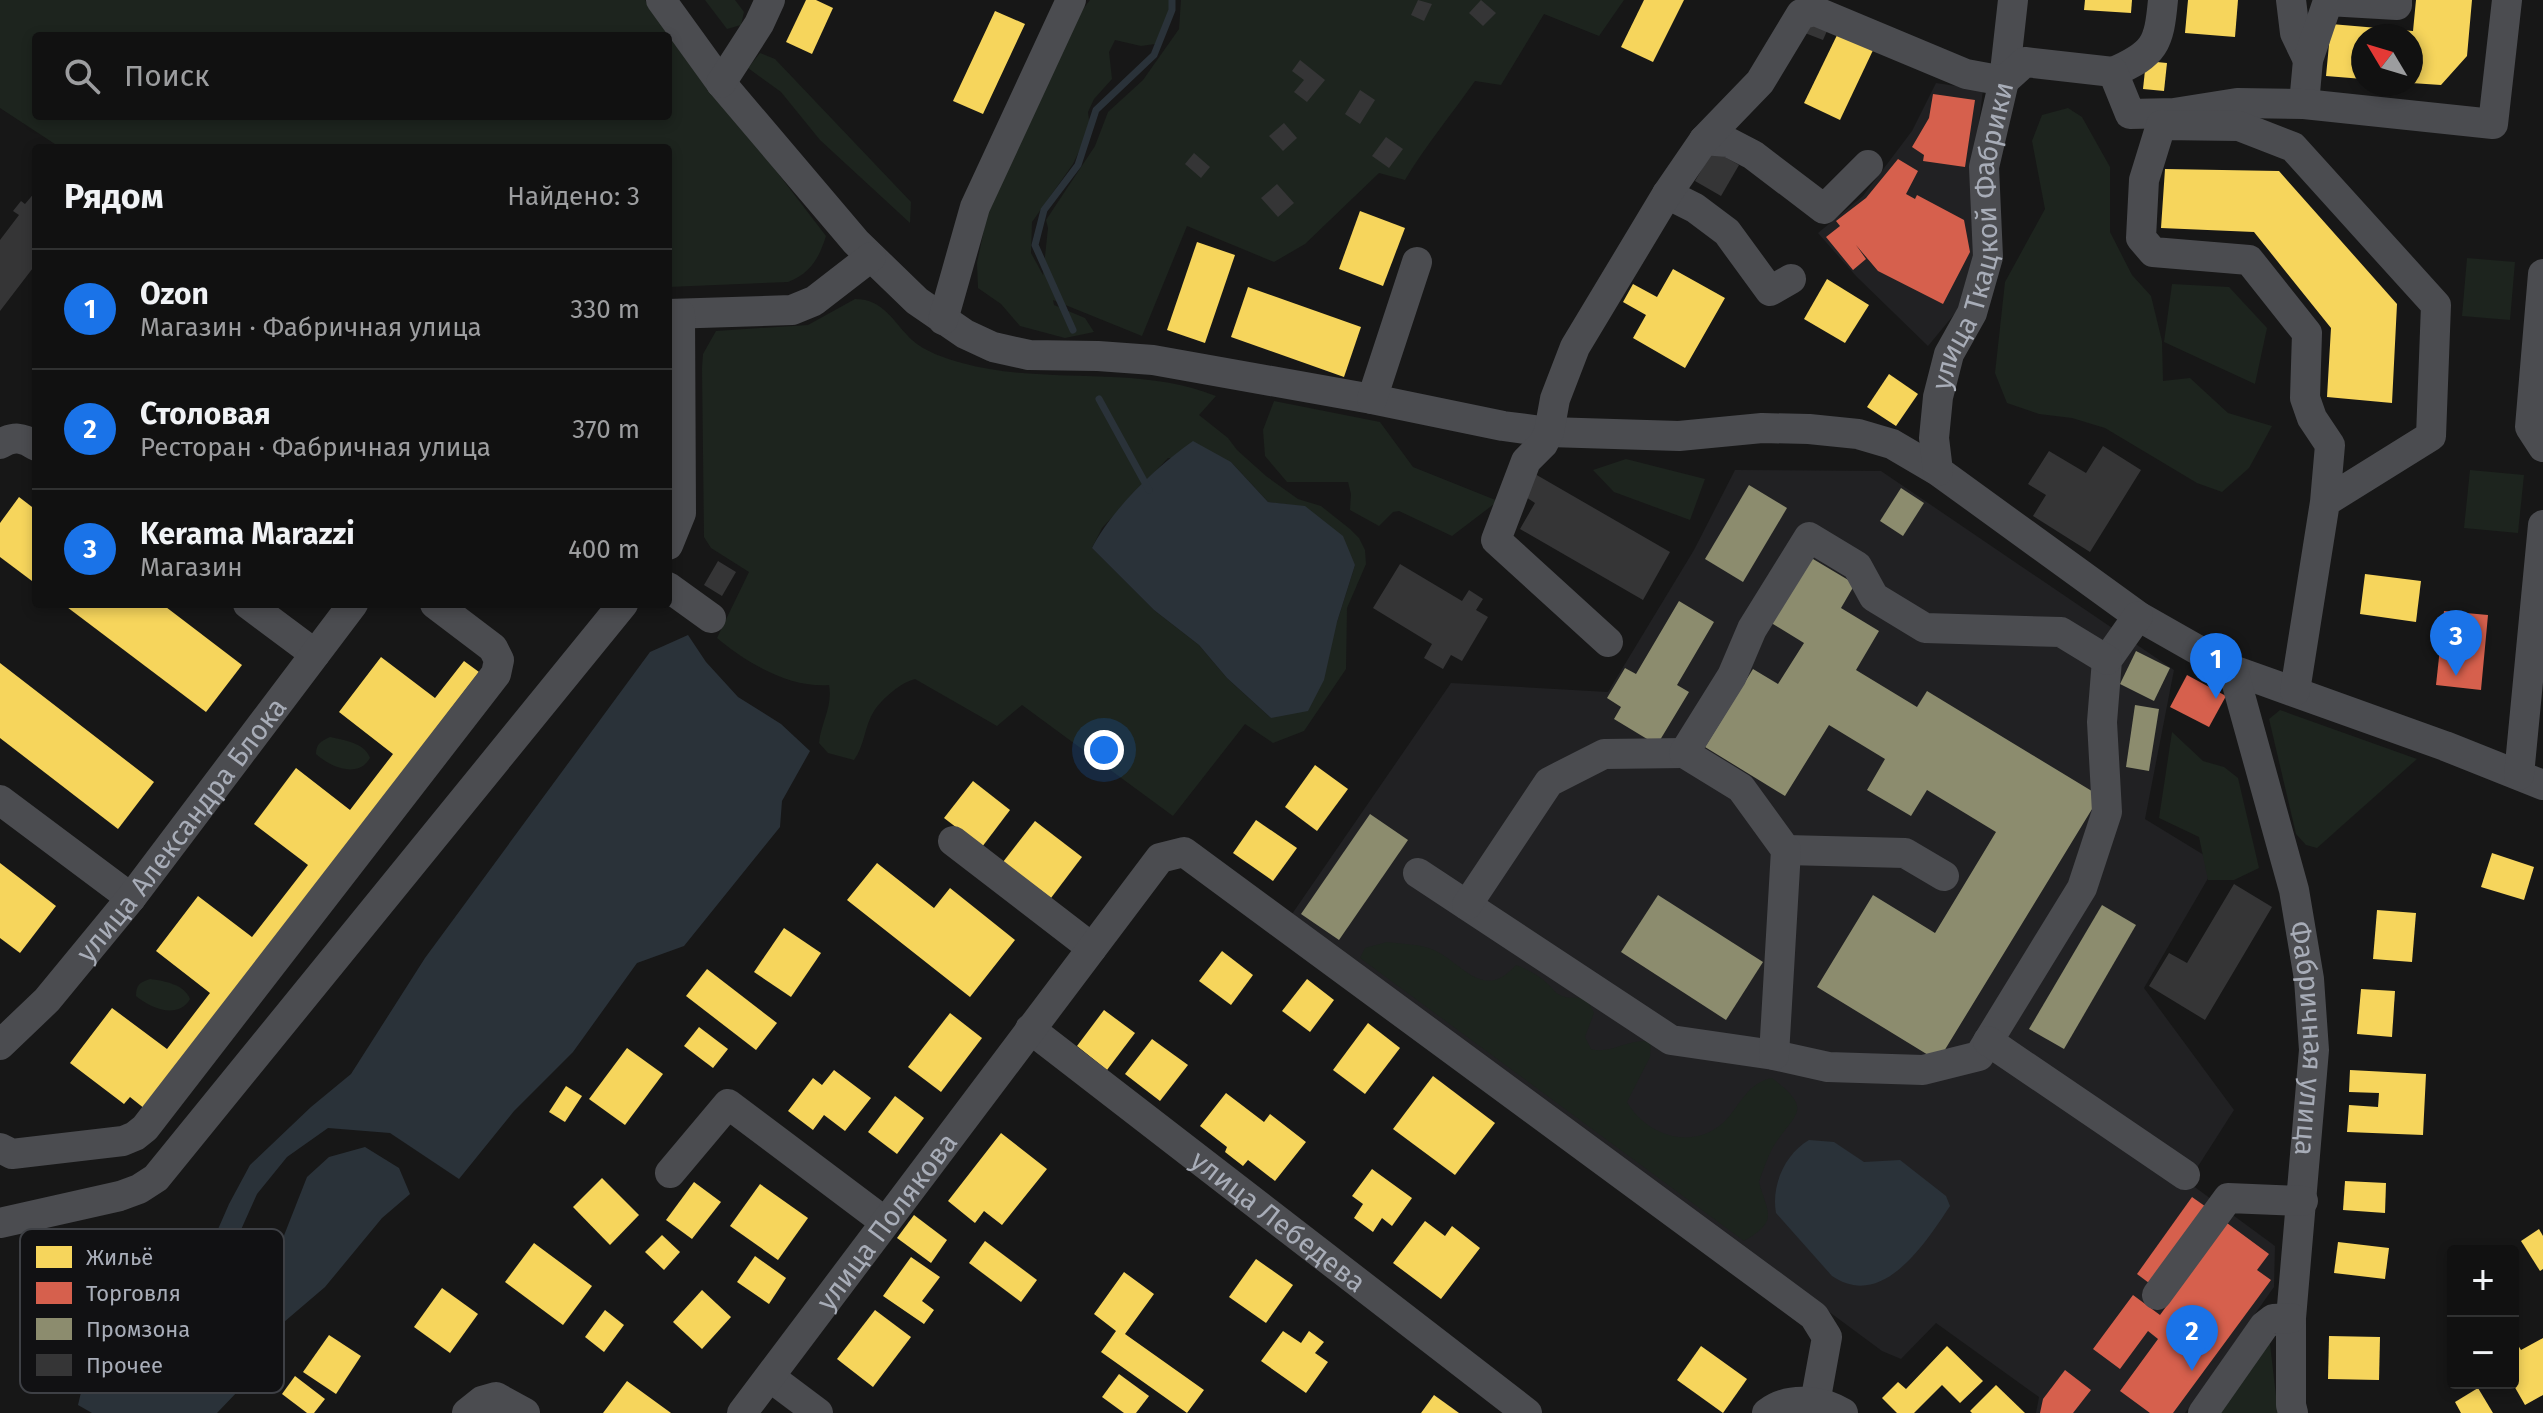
<!DOCTYPE html>
<html lang="ru">
<meta charset="utf-8">
<style>
body{margin:0;font-family:"Fira Sans",sans-serif;background:#1e1f1f;color:#f1f3f6}
.controls{position:absolute;right:24px;bottom:24px;display:grid;overflow:hidden;border-radius:8px;box-shadow:0 4px 12px #0003}
.controls button{width:72px;height:72px;display:grid;place-items:center;padding:0;border:0;border-bottom:2px solid #303131;background:#111;color:#f1f3f6;font:40px sans-serif}
.compass{position:absolute;left:2351px;top:24px;width:72px;height:72px;border-radius:50%;background:#111;box-shadow:0 4px 12px #0003;rotate:308deg}
.you{position:absolute;left:1104px;top:750px;width:28px;height:28px;margin:-20px;border:6px solid #fff;border-radius:50%;background:#1a73e8;box-shadow:0 0 0 12px #1a73e833}
.badge{display:grid;place-items:center;width:52px;height:52px;border-radius:50%;background:#1a73e8;color:#fff;font-size:26px;font-weight:700}
.pin{position:absolute;translate:-50% -66px;filter:drop-shadow(0 2px 4px #0008)}
.pin::after{content:'';position:absolute;top:42px;width:28px;height:24px;background:inherit;clip-path:polygon(0 0,100% 0,50% 100%)}
.list{margin:0;padding:0;list-style:none}
h2{display:flex;justify-content:space-between;align-items:center;height:104px;margin:0;padding:0 32px;font-size:34px}
h2 small{font-size:26px;font-weight:400;color:#9c9d9f}
.list li{display:grid;grid-template-columns:52px 1fr auto;gap:24px;align-items:center;box-sizing:border-box;height:120px;padding:0 32px;border-top:2px solid #303131}
.list b{display:block;font-size:30px;white-space:nowrap}
.list p{margin:0;font-size:26px;white-space:nowrap;color:#9c9d9f}
.list em{font-size:26px;font-style:normal;color:#9c9d9f}
.icon{flex:none;width:44px;height:44px;fill:none;stroke:currentColor;stroke-width:2;stroke-linecap:round;stroke-linejoin:round}
.map{position:relative;flex:none;width:2543px;height:1413px;overflow:hidden}
.search{position:absolute;background:#111;box-shadow:0 4px 12px #0003;left:32px;top:32px;width:640px;height:88px;display:flex;align-items:center;gap:20px;box-sizing:border-box;padding:0 28px;border-radius:8px;color:#9c9d9f;font-size:30px}
.panel{position:absolute;background:#111;box-shadow:0 4px 12px #0003;left:32px;top:144px;width:640px;height:464px;border-radius:8px}
.map>svg:first-child{display:block}
.built{fill:#212123}
.green{fill:#1d241e;fill-rule:evenodd}
.water{fill:#2a3239}
.homes{fill:#f6d55c}
.shops{fill:#d6604d}
.industry{fill:#8c8c6e}
.lines{fill:none;stroke-linecap:round;stroke-linejoin:round}
.stream{stroke:#2a3239;stroke-width:7}
.building{fill:#353536}
.minor{stroke:#4b4c50;stroke-width:30}
.labels{text-anchor:middle;dominant-baseline:central;stroke-width:8;stroke-linejoin:round;paint-order:stroke}
.street-label{font-size:28px;fill:#a8adb8;stroke:#111113}
.key{fill:#111113;stroke:#3e4045;stroke-width:2}
.key-label{font-size:22px;fill:#a8adb8}
</style>
<div class="map">
<svg width="2543" height="1413" viewBox="0 0 2543 1413">
<rect width="100%" height="100%" fill="#171717"/>
<g class="built">
<polygon points="1936,83 1983,90 1972,178 1976,253 1961,306 1928,346 1856,276 1818,233 1863,196 1912,131"/>
<polygon points="1735,470 1881,471 2174,670 2145,819 2217,863 2144,988 2234,1110 2188,1182 2275,1246 2274,1287 2185,1413 2036,1413 2039,1397 1936,1323 1901,1359 1882,1351 1292,914 1451,683 1608,692 1694,550"/>
</g>
<g class="green">
<path d="M0,0h645l181,236c-7,22 -15,37 -38,46l-120,5v-139h-607l-61,-40zM36,36h632v80h-632z"/>
<polygon points="705,0 735,0 744,12 741,25 727,29"/>
<path d="M1090,0h80l-1,19 -14,25 -14,2 -26,-6 -6,12 3,27 -18,20 -6,13 2,16 -17,36 -41,58 -1,31 12,22 5,-47 -2,-8 49,-74 13,-34 35,-32 36,-51 2,-29h443l-25,36 -55,-22 -43,71 -26,-4c-24,34 -49,64 -70,99l-26,-7 -74,71 -31,18 -87,-36 -45,110 -89,-36 1,5 31,13 9,14 -29,6 -45,-12 -19,-22 -23,-16 -1,-25 10,-48 93,-202z"/>
<polygon points="760,53 775,59 911,202 910,223 820,140 781,92 748,68"/>
<polygon points="2068,108 2082,117 2110,167 2110,232 2132,275 2151,296 2162,341 2163,381 2190,378 2228,413 2272,426 2249,468 2222,492 2197,483 2105,428 2072,418 2039,414 2007,403 1995,373 2005,282 2045,209 2032,141 2042,115"/>
<polygon points="2467,258 2515,262 2510,320 2462,316"/>
<polygon points="2172,284 2229,287 2267,328 2255,384 2164,342"/>
<path d="M855,299c29,0 39,24 57,41 12,11 34,19 50,23 83,23 174,1 254,33l-17,19 29,23 9,12 29,26 32,23 23,7 29,23 9,9 6,12 1,14 -19,44 -1,61 -42,62 -31,12 -28,-19 -72,92 -151,-111 -25,21 -82,-47c-15,4 -32,19 -41,32 -10,16 -9,34 -20,49l-26,-7 -9,-10c2,-21 14,-36 10,-58 -40,3 -82,-22 -112,-47l32,-66 -38,-24 -7,-11 -2,-169 1,-14 13,-23 92,-6zM1168,458l63,4 37,40 37,5 50,58 -18,57 -66,96 -44,-40 -28,-33 -45,-35 -62,-62 10,-20z"/>
<polygon points="1274,401 1380,422 1413,467 1498,501 1452,536 1399,511 1393,512 1379,526 1350,510 1351,494 1348,482 1287,482 1265,456 1263,430"/>
<polygon points="1626,459 1705,479 1690,520 1614,492 1593,470"/>
<polygon points="2470,470 2524,475 2518,533 2464,528"/>
<polygon points="2280,710 2417,759 2317,848 2306,845 2296,834 2269,719"/>
<polygon points="2172,732 2203,761 2224,767 2238,778 2259,868 2234,880 2208,880 2199,837 2159,818"/>
<path d="M330,737c14,3 35,6 40,21 -12,21 -40,9 -54,-4 0,-10 5,-13 14,-17z"/>
<path d="M1387,942c15,2 36,2 49,9 29,15 48,50 80,14 13,5 24,11 33,20 2,2 7,8 9,9 17,10 25,-6 36,19l-9,24 6,12c21,6 39,-12 60,-7l-1,15 -23,45c19,33 64,49 96,21 17,-16 23,-40 49,-45 42,33 24,33 1,69 -6,11 -10,23 -14,35 8,31 21,38 -15,59l-384,-283 5,-10z"/>
<path d="M150,979c14,2 34,5 40,20 -12,21 -40,9 -54,-3 0,-11 4,-14 14,-17z"/>
<polygon points="2264,1344 2270,1344 2278,1413 2213,1413"/>
</g>
<g class="water">
<path d="M1193,441l38,21 37,40 37,4 38,30 12,29 -18,57 -13,58 -16,31 -37,7 -44,-40 -28,-33 -45,-35 -62,-62c20,-39 65,-82 101,-107z"/>
<polygon points="688,635 706,662 738,697 781,724 810,751 782,801 780,827 684,946 637,963 573,1052 514,1111 459,1179 390,1133 328,1128 287,1157 257,1194 231,1252 197,1302 233,1331 260,1341 259,1369 217,1413 92,1413 78,1405 86,1371 119,1331 182,1291 205,1259 229,1204 250,1165 311,1107 351,1074 425,958 650,652"/>
<path d="M1809,1140l25,2 30,20 36,-2 46,36 4,10c-24,36 -67,105 -118,70l-56,-63c-5,-28 9,-59 33,-73z"/>
<polygon points="365,1147 399,1168 410,1194 382,1218 325,1287 284,1322 259,1299 307,1177 329,1157"/>
</g>
<g class="homes">
<polygon points="806,0 816,0 833,8 812,54 786,42"/>
<polygon points="1644,0 1684,0 1653,62 1621,47"/>
<polygon points="2085,0 2132,0 2131,13 2084,10"/>
<polygon points="2188,0 2238,0 2235,37 2185,33"/>
<polygon points="2416,0 2472,0 2467,56 2441,85 2411,83 2411,36 2363,36 2363,79 2326,76 2331,24 2413,31"/>
<polygon points="995,11 1025,24 983,114 953,101"/>
<polygon points="1840,29 1875,46 1840,120 1804,103"/>
<polygon points="2146,61 2167,63 2164,91 2143,89"/>
<polygon points="2165,169 2279,171 2397,304 2392,403 2327,397 2331,328 2254,232 2161,228"/>
<polygon points="1360,211 1405,228 1383,286 1339,269"/>
<polygon points="1197,242 1235,255 1205,343 1167,330"/>
<polygon points="1673,269 1725,298 1685,368 1633,338 1646,315 1623,302 1633,284 1657,297"/>
<polygon points="1827,279 1869,305 1845,343 1804,319"/>
<polygon points="1248,287 1361,327 1344,377 1231,337"/>
<polygon points="1889,374 1918,394 1896,426 1867,407"/>
<polygon points="19,497 36,510 36,584 0,557 0,523"/>
<polygon points="2365,574 2421,581 2416,622 2360,614"/>
<polygon points="63,604 162,604 242,665 206,712"/>
<polygon points="381,657 435,698 464,661 479,672 145,1109 130,1097 124,1104 70,1063 112,1008 167,1049 210,993 156,951 198,896 252,937 308,865 254,824 296,768 350,810 393,754 339,712"/>
<polygon points="0,663 154,782 118,829 0,738"/>
<polygon points="1315,765 1348,789 1317,831 1285,807"/>
<polygon points="973,781 1010,810 982,847 944,818"/>
<polygon points="1256,820 1297,848 1273,881 1233,853"/>
<polygon points="1035,821 1082,857 1051,898 1003,862"/>
<polygon points="2492,853 2534,867 2524,900 2481,887"/>
<polygon points="0,863 56,906 20,953 0,938"/>
<polygon points="877,863 934,908 950,888 1015,940 970,997 847,900"/>
<polygon points="2377,910 2416,913 2412,962 2373,959"/>
<polygon points="784,928 821,953 791,997 754,972"/>
<polygon points="1222,951 1253,975 1231,1005 1199,981"/>
<polygon points="707,969 777,1023 756,1050 686,996"/>
<polygon points="1307,979 1334,1000 1310,1032 1282,1011"/>
<polygon points="2361,989 2395,991 2392,1037 2357,1034"/>
<polygon points="1104,1010 1135,1033 1107,1070 1077,1046"/>
<polygon points="950,1013 982,1038 941,1092 908,1067"/>
<polygon points="1368,1023 1400,1048 1365,1094 1333,1070"/>
<polygon points="699,1027 728,1049 713,1068 684,1046"/>
<polygon points="1152,1039 1188,1065 1160,1101 1125,1074"/>
<polygon points="627,1048 663,1074 625,1125 589,1099"/>
<polygon points="834,1070 871,1098 845,1131 824,1115 813,1130 788,1111 813,1078 822,1085"/>
<polygon points="2350,1070 2426,1074 2423,1135 2347,1132 2349,1105 2378,1107 2379,1093 2349,1092"/>
<polygon points="1433,1076 1495,1123 1455,1175 1393,1129"/>
<polygon points="566,1086 582,1096 565,1122 549,1112"/>
<polygon points="1226,1093 1264,1122 1270,1114 1306,1142 1275,1181 1248,1160 1243,1166 1225,1152 1227,1147 1200,1126"/>
<polygon points="895,1096 924,1118 897,1154 868,1132"/>
<polygon points="1001,1133 1047,1169 1002,1225 984,1211 975,1223 948,1201"/>
<polygon points="1372,1169 1412,1198 1392,1226 1382,1218 1373,1232 1354,1218 1363,1204 1352,1196"/>
<polygon points="602,1178 639,1215 610,1245 573,1207"/>
<polygon points="2345,1181 2386,1183 2385,1213 2343,1210"/>
<polygon points="694,1182 721,1202 692,1239 666,1220"/>
<polygon points="760,1184 808,1218 778,1260 730,1226"/>
<polygon points="914,1215 947,1240 931,1263 897,1238"/>
<polygon points="1425,1221 1445,1236 1452,1226 1480,1248 1441,1299 1393,1263"/>
<polygon points="2539,1229 2543,1236 2543,1269 2540,1271 2521,1241"/>
<polygon points="662,1235 680,1252 664,1270 645,1252"/>
<polygon points="985,1241 1037,1280 1021,1302 969,1263"/>
<polygon points="2338,1242 2389,1248 2385,1279 2334,1273"/>
<polygon points="534,1243 592,1286 563,1325 505,1282"/>
<polygon points="755,1256 786,1278 769,1304 737,1282"/>
<polygon points="911,1257 940,1277 922,1301 934,1310 924,1324 883,1296"/>
<polygon points="1256,1259 1293,1285 1266,1323 1229,1297"/>
<polygon points="1124,1272 1154,1294 1125,1334 1204,1390 1187,1413 1101,1352 1116,1331 1094,1314"/>
<polygon points="442,1288 478,1314 450,1353 414,1327"/>
<polygon points="702,1290 731,1317 702,1349 673,1322"/>
<polygon points="605,1310 624,1325 604,1352 585,1337"/>
<polygon points="875,1310 911,1337 873,1387 837,1359"/>
<polygon points="1283,1331 1301,1343 1309,1331 1324,1342 1315,1353 1328,1362 1306,1393 1261,1361"/>
<polygon points="329,1335 361,1356 336,1394 303,1372"/>
<polygon points="2329,1336 2380,1337 2379,1380 2328,1379"/>
<polygon points="2543,1338 2543,1395 2525,1405 2513,1384 2513,1343 2516,1342 2521,1350"/>
<polygon points="1701,1346 1747,1379 1723,1413 1677,1380"/>
<polygon points="1947,1346 1983,1381 1960,1403 1942,1385 1914,1413 1897,1413 1882,1398 1898,1382 1906,1389"/>
<polygon points="1119,1374 1149,1396 1136,1413 1124,1413 1102,1397"/>
<polygon points="295,1376 325,1399 314,1413 307,1413 282,1394"/>
<polygon points="627,1381 671,1413 603,1413"/>
<polygon points="1996,1385 2025,1413 1972,1413 1970,1411"/>
<polygon points="2478,1388 2493,1413 2461,1413 2455,1402"/>
<polygon points="1434,1395 1459,1413 1421,1413"/>
</g>
<g class="shops">
<polygon points="1933,94 1975,100 1965,167 1923,161 1924,155 1912,147 1929,118"/>
<polygon points="1898,159 1918,171 1906,194 1915,199 1917,195 1964,220 1970,252 1943,304 1878,271 1856,245 1866,259 1853,270 1826,237 1840,226 1836,221 1866,198"/>
<polygon points="2444,611 2488,615 2481,690 2436,685"/>
<polygon points="2187,675 2226,696 2209,727 2170,707"/>
<polygon points="2192,1197 2209,1209 2153,1286 2137,1274"/>
<polygon points="2227,1223 2269,1254 2257,1270 2271,1280 2173,1413 2150,1413 2120,1391 2158,1339 2148,1331 2120,1369 2093,1349 2133,1295 2160,1315"/>
<polygon points="2065,1370 2091,1390 2073,1413 2040,1413 2043,1399"/>
</g>
<g class="industry">
<polygon points="1749,485 1787,508 1743,582 1705,559"/>
<polygon points="1901,488 1924,503 1903,536 1880,521"/>
<polygon points="1808,556 1855,584 1841,608 1879,631 1856,670 1917,707 1927,691 2100,796 1938,1061 1817,987 1873,895 1935,933 1996,832 1927,790 1911,816 1867,790 1885,759 1829,725 1785,796 1705,747 1753,669 1778,684 1804,643 1768,621"/>
<polygon points="1679,601 1714,622 1677,685 1689,692 1657,745 1614,719 1621,707 1607,698 1625,668 1636,674"/>
<polygon points="2136,651 2170,668 2154,701 2120,684"/>
<polygon points="2135,705 2159,709 2149,771 2126,767"/>
<polygon points="1370,814 1408,840 1339,940 1301,914"/>
<polygon points="1658,895 1763,962 1726,1020 1621,952"/>
<polygon points="2102,905 2136,925 2064,1049 2029,1029"/>
</g>
<g class="lines">
<g class="stream">
<polyline points="1073,330 1035,245 1044,210 1078,165 1096,110 1154,55 1172,10 1172,0"/>
<polyline points="1099,399 1149,490"/>
</g>
</g>
<g class="building">
<polygon points="1418,0 1432,4 1424,21 1411,15"/>
<polygon points="1481,0 1496,13 1483,26 1469,13"/>
<polygon points="1812,16 1830,24 1823,40 1805,33"/>
<polygon points="1300,60 1325,80 1307,102 1294,92 1304,80 1292,71"/>
<polygon points="1360,90 1375,100 1360,124 1345,114"/>
<polygon points="1284,123 1297,138 1283,151 1269,136"/>
<polygon points="1386,137 1403,149 1389,168 1372,156"/>
<polygon points="1713,150 1739,165 1721,196 1695,181"/>
<polygon points="1194,153 1210,167 1201,178 1185,164"/>
<polygon points="1277,184 1294,203 1278,217 1261,198"/>
<polygon points="36,191 36,264 0,311 0,240 19,215 13,211 21,201 25,204"/>
<polygon points="2103,446 2141,470 2090,552 2033,516 2046,495 2028,484 2049,451 2086,473"/>
<polygon points="1535,474 1670,552 1643,600 1520,529 1535,503 1523,495"/>
<polygon points="718,561 736,572 722,596 704,585"/>
<polygon points="1400,564 1462,601 1469,590 1483,599 1476,610 1488,617 1462,661 1451,655 1443,669 1424,658 1432,644 1373,608"/>
<polygon points="2234,884 2272,907 2205,1020 2149,986 2169,953 2187,963"/>
</g>
<g class="lines">
<g class="minor">
<polyline points="661,0 721,83 856,242 917,301 965,334 993,347 1029,355 1098,356 1153,360 1372,399 1503,426 1549,432 1679,436 1762,428 1809,429 1858,434 1892,444 1938,471 2138,616 2233,670 2445,746 2543,785"/>
<polyline points="2291,0 2295,33 2308,60"/>
<path d="M2113,72c42,-18 46,-28 50,-72"/>
<polyline points="721,83 759,24 770,0"/>
<polyline points="2304,104 2308,60 2328,1 2397,5 2397,0"/>
<polyline points="1704,140 1728,142 1753,155 1824,209 1868,165"/>
<polyline points="1667,194 1695,208 1727,232 1770,291 1791,279"/>
<polyline points="2543,274 2530,427 2543,447"/>
<polyline points="668,314 792,310 814,301 871,257"/>
<polyline points="943,320 975,207 1071,0"/>
<polyline points="1372,399 1417,262"/>
<path d="M0,444c14,-8 22,-7 36,2"/>
<path id="s1" d="M1938,471l-4,-33 4,-41 11,-43 23,-41 16,-56 -4,-90 20,-86 9,-81"/>
<polyline points="668,545 681,513 680,314"/>
<polyline points="668,587 711,618"/>
<polyline points="248,604 315,654"/>
<polyline points="1608,642 1496,540 1526,461 1543,444 1549,432 1555,399 1575,347 1667,194 1704,140 1760,82 1801,14 1815,11 1966,74 2004,81 2025,62 2113,72 2130,114 2174,113 2237,103 2304,104 2493,124 2507,0"/>
<path id="s2" d="M2233,670l61,220 15,89 5,71 -23,268v87l2,8"/>
<polyline points="2295,691 2325,502 2330,445 2312,418 2305,398 2307,333 2249,260 2153,252 2141,238 2144,180 2161,125 2239,126 2293,147 2436,305 2431,436 2325,502"/>
<polyline points="2519,775 2543,525"/>
<polyline points="0,800 131,898"/>
<polyline points="953,841 1092,948"/>
<polyline points="1786,850 1905,853 1944,876"/>
<polyline points="1418,873 1671,1040 1774,1055 1828,1067 1923,1070 1979,1056 2082,888 2107,812 2102,722 2107,660 2138,616"/>
<polyline points="1467,905 1549,782 1604,754 1684,753"/>
<path id="s3" d="M1030,1029l497,384"/>
<polyline points="1988,1041 2185,1175"/>
<path id="s4" d="M0,1045l47,-45 84,-102 222,-294"/>
<polyline points="1774,1055 1786,850 1741,788 1684,753 1732,676 1752,629 1809,537 1857,566 1874,597 1925,628 2061,632 2107,660"/>
<polyline points="0,1148 12,1154 123,1141 135,1136 145,1128 496,674 499,660 493,648 435,604"/>
<polyline points="670,1173 728,1104 885,1222"/>
<polyline points="0,1223 120,1196 139,1189 156,1178 623,604"/>
<polyline points="2157,1295 2228,1198 2303,1201"/>
<polyline points="770,1377 818,1413"/>
<polyline points="467,1413 482,1401 496,1397 525,1413"/>
<path id="s5" d="M742,1413l418,-555 24,-6 630,464 13,21 -12,66"/>
<path d="M1767,1413c22,-17 54,-13 76,0"/>
<polyline points="2203,1413 2264,1326 2273,1319 2291,1318"/>
</g>
</g>
<g class="labels">
<g class="street-label">
<text stroke="none"><textPath href="#s1" startOffset="242">улица Ткацкой Фабрики</textPath></text>
<text stroke="none"><textPath href="#s4" startOffset="282">улица Александра Блока</textPath></text>
<text stroke="none"><textPath href="#s2" startOffset="378">Фабричная улица</textPath></text>
<text stroke="none"><textPath href="#s5" startOffset="240">улица Полякова</textPath></text>
<text stroke="none"><textPath href="#s3" startOffset="314">улица Лебедева</textPath></text>
</g>
</g>
<rect x="20" y="1229" width="264" height="164" rx="12" class="key"/>
<rect x="36" y="1246" width="36" height="22" fill="#f6d55c"/>
<rect x="36" y="1282" width="36" height="22" fill="#d6604d"/>
<rect x="36" y="1318" width="36" height="22" fill="#8c8c6e"/>
<rect x="36" y="1354" width="36" height="22" fill="#353536"/>
<g class="key-label">
<text x="86" y="1265">Жильё</text>
<text x="86" y="1301">Торговля</text>
<text x="86" y="1337">Промзона</text>
<text x="86" y="1373">Прочее</text>
</g>
</svg>
<div class="controls">
<button>+</button>
<button>−</button>
</div>
<svg class="compass" viewBox="-18 -18 36 36"><path d="M0-13l5 13h-10z" fill="#e53935"/><path d="M0 13l5-13h-10z" fill="#9c9d9f"/></svg>
<div class="you"></div>
<div class="pin badge" style="left:2216px;top:699px">1</div>
<div class="pin badge" style="left:2192px;top:1371px">2</div>
<div class="pin badge" style="left:2456px;top:676px">3</div>
<div class="search"><svg class="icon" aria-label="search" viewBox="0 0 24 24"><circle cx="10" cy="10" r="6"/><path d="M15 15l6 6"/></svg>Поиск</div>
<section class="panel">
<h2>Рядом<small>Найдено: 3</small></h2>
<ul class="list">
<li><span class="badge">1</span><div><b>Ozon</b><p>Магазин · Фабричная улица</p></div><em>330 m</em></li>
<li><span class="badge">2</span><div><b>Столовая</b><p>Ресторан · Фабричная улица</p></div><em>370 m</em></li>
<li><span class="badge">3</span><div><b>Kerama Marazzi</b><p>Магазин</p></div><em>400 m</em></li>
</ul>
</section>
</div>
